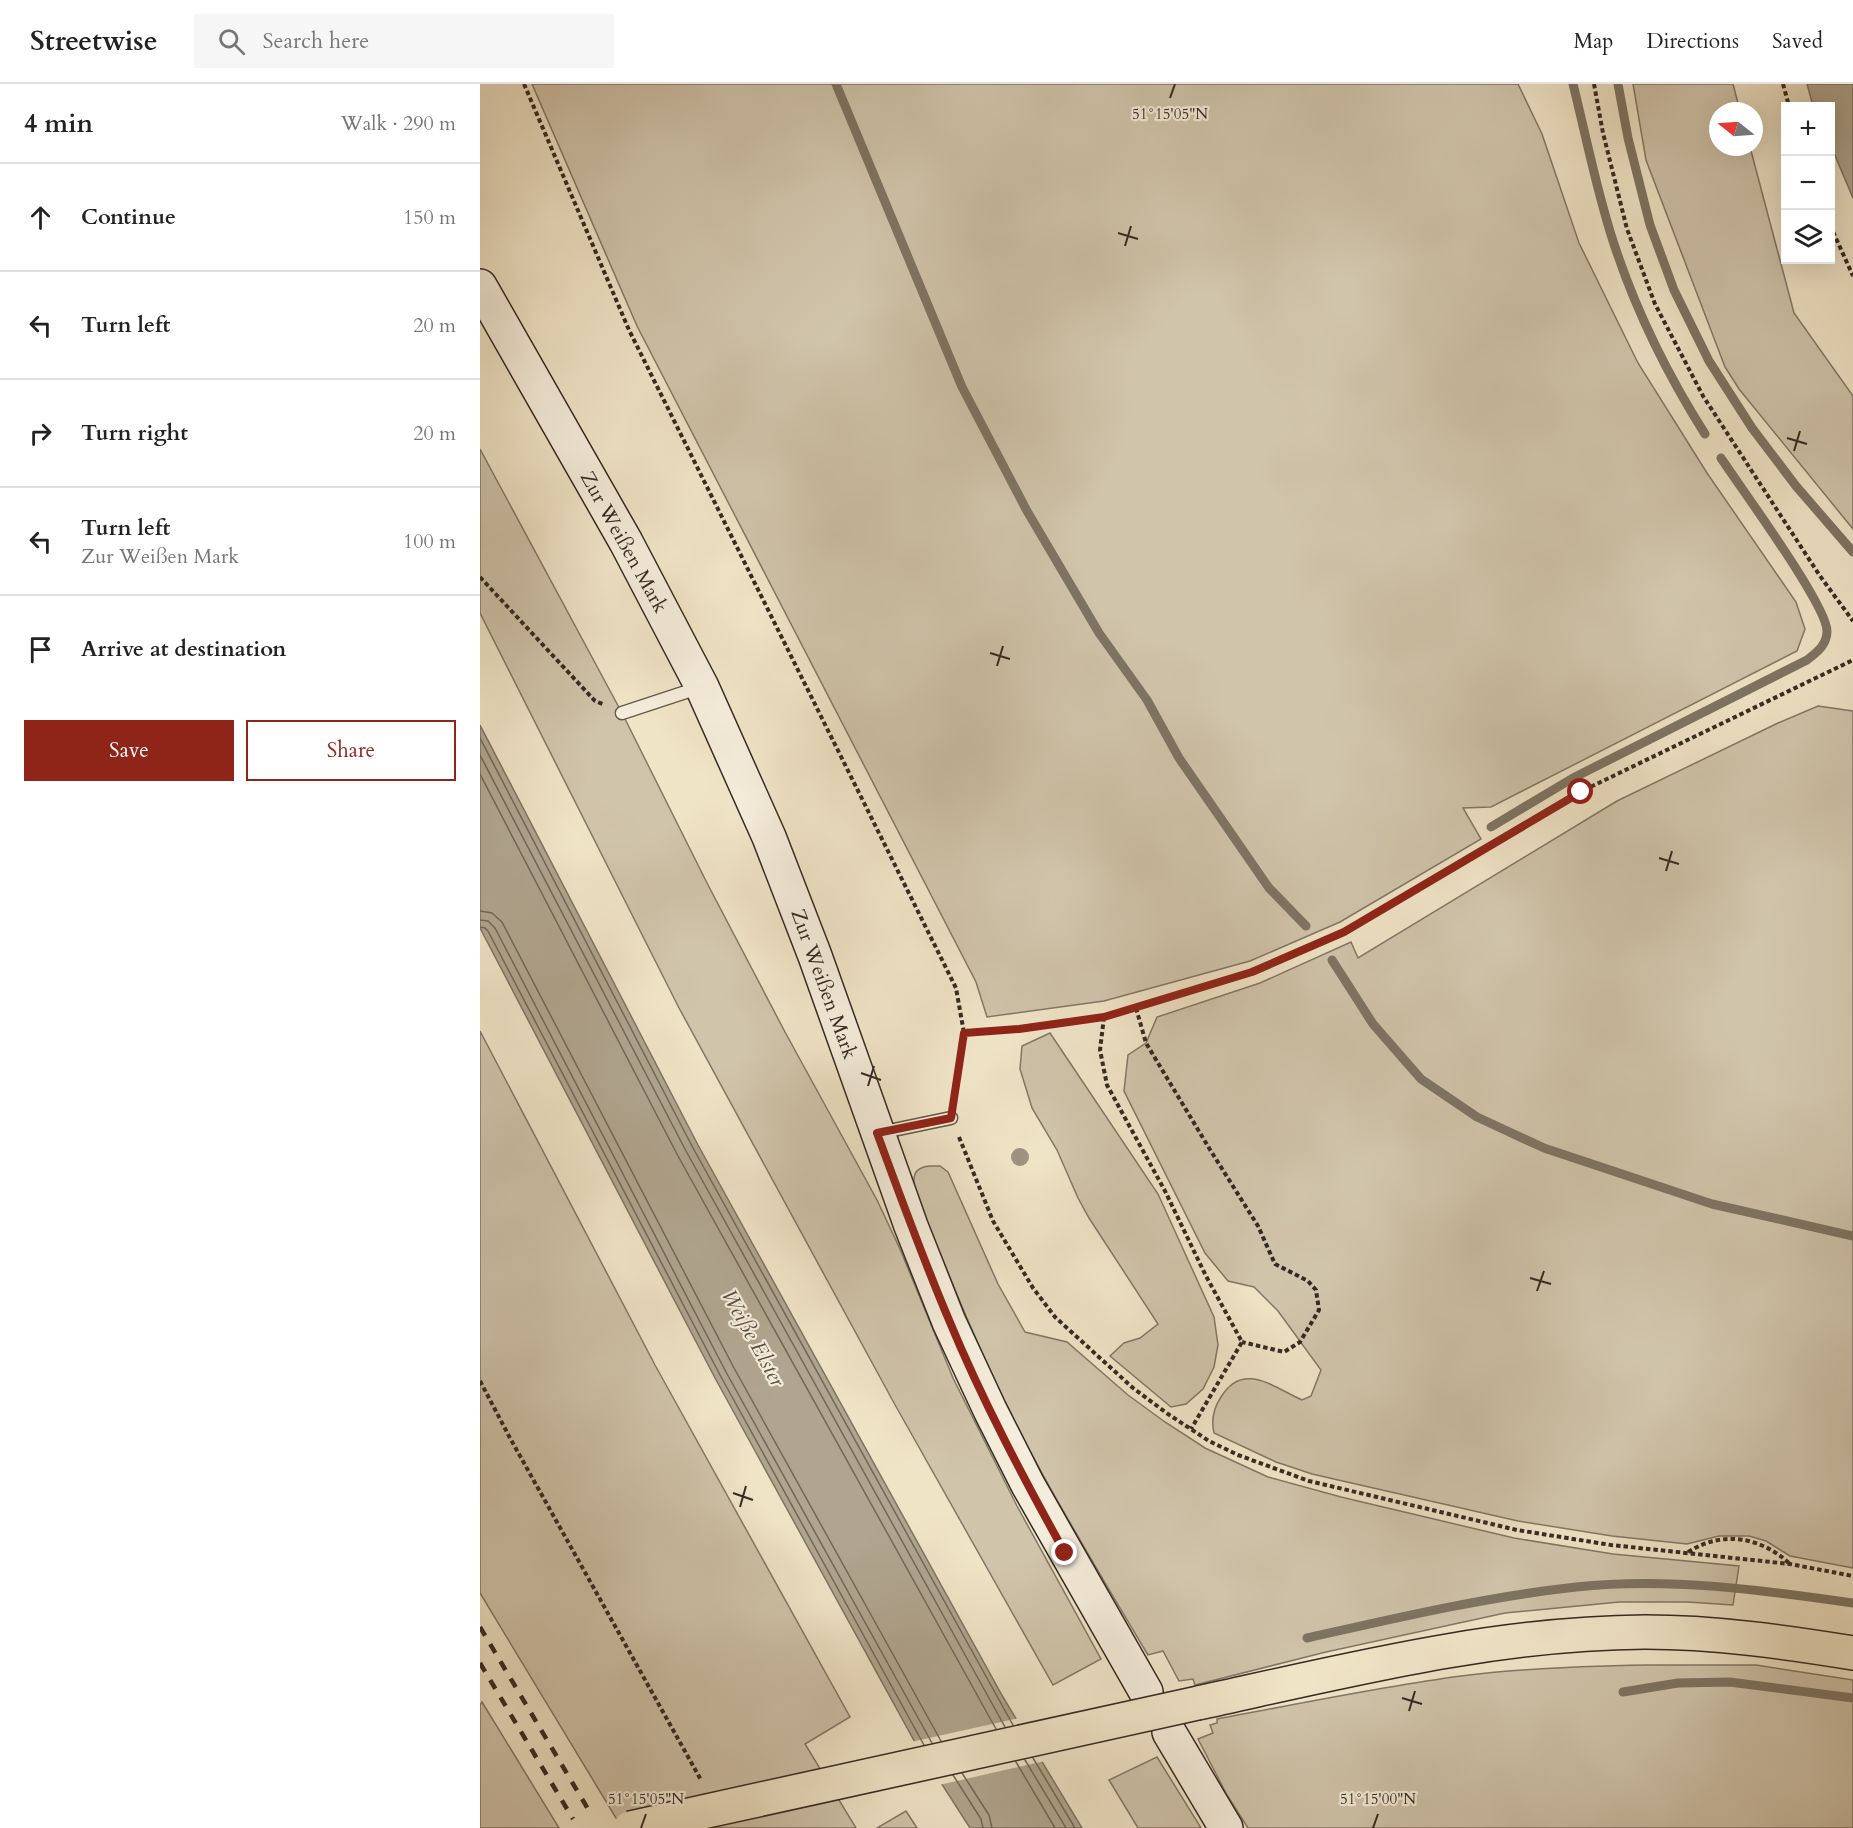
<!DOCTYPE html>
<meta charset="utf-8">
<style>
body{margin:0;font-family:Cardo,serif;background:#f6f6f6;color:#222}
.controls{position:absolute;right:18px;top:18px;display:grid;overflow:hidden;border-radius:0px;box-shadow:0 6px 24px #0002}
.controls button{width:54px;height:54px;display:grid;place-items:center;padding:0;border:0;border-bottom:2px solid #e0e0e0;background:#fff;color:#222;font:30px sans-serif}
.compass{position:absolute;left:1229px;top:18px;width:54px;height:54px;border-radius:50%;background:#fff;box-shadow:0 6px 24px #0002;rotate:287deg}
.stop{position:absolute;width:18px;height:18px;margin:-14px;border:4px solid #8f2418;border-radius:50%;background:#fff}
.stop.end{background:#8f2418;border-color:#fff;box-shadow:0 2px 6px #0008}
.list{margin:0;padding:0;list-style:none}
h2{display:flex;justify-content:space-between;align-items:center;height:78px;margin:0;padding:0 24px;font-size:26px}
h2 small{font-size:20px;font-weight:400;color:#767676}
.list li{display:grid;grid-template-columns:39px 1fr auto;gap:18px;align-items:center;box-sizing:border-box;height:108px;padding:0 24px;border-top:2px solid #e0e0e0}
.list b{display:block;font-size:22px;white-space:nowrap}
.list p{margin:0;font-size:20px;white-space:nowrap;color:#767676}
.list em{font-size:20px;font-style:normal;color:#767676}
.actions{display:flex;gap:12px;padding:18px 24px}
.actions a{flex:1;padding:14px 0;border:2px solid #8f2418;border-radius:0px;text-align:center;font-size:21px;color:#8f2418}
.actions .main{background:#8f2418;color:#fff}
.icon{flex:none;width:33px;height:33px;fill:none;stroke:currentColor;stroke-width:2;stroke-linecap:round;stroke-linejoin:round}
.map{position:relative;flex:none;width:1373px;height:1744px;overflow:hidden}
header{display:flex;align-items:center;gap:36px;box-sizing:border-box;height:84px;padding:0 30px;background:#fff;border-bottom:2px solid #e0e0e0}
header strong{font-size:28px}
nav{display:flex;gap:33px;margin-inline-start:auto;font-size:21px}
.search{width:420px;height:54px;background:#f6f6f6;display:flex;align-items:center;gap:15px;box-sizing:border-box;padding:0 21px;border-radius:0px;color:#767676;font-size:22px}
main{display:flex}
aside{flex:1;background:#fff}
.map>svg:first-child{display:block}
.green{fill:#d0c4ab;stroke:#827766;stroke-width:1.5}
.water{fill:#b0a58f;stroke:#7e7463;stroke-width:1.5}
.pier{fill:#f0e4c7}
.lines{fill:none;stroke-linecap:round;stroke-linejoin:round}
.shore{stroke:#726858;stroke-width:1.5}
.stream{stroke:#7e7463;stroke-width:9}
.lane-casing{stroke:#63584b;stroke-width:15}
.secondary-casing{stroke:#342a22;stroke-width:36}
.primary-casing{stroke:#342a22;stroke-width:36}
.path{stroke:#342a22;stroke-width:4;stroke-dasharray:4.5 3;stroke-linecap:butt}
.lane{stroke:#f5eddb;stroke-width:12}
.secondary{stroke:#f5eddb;stroke-width:33}
.primary{stroke:#f0e4c7;stroke-width:33}
.rail{stroke:#342a22;stroke-width:4.5;stroke-dasharray:10 10;stroke-linecap:butt}
.primary-bridge-casing{stroke:#342a22;stroke-width:36;stroke-linecap:butt}
.primary-bridge{stroke:#f0e4c7;stroke-width:33}
.tree{fill:#9e937f}
.route{stroke:#8f2418;stroke-width:8}
.ticks{fill:none;stroke:#342a22;stroke-width:2}
.labels{text-anchor:middle;dominant-baseline:central;stroke-width:4.5;stroke-linejoin:round;paint-order:stroke}
.street-label{font-size:20px;fill:#342a22;stroke:#f5eddb}
.water-label{font-size:21px;font-style:italic;fill:#594f43;stroke:#f5eddb}
.ticks-label{font-size:15px;text-anchor:middle;fill:#342a22;stroke:#f5eddb;stroke-width:4.5;stroke-linejoin:round;paint-order:stroke}
</style>
<header>
<strong>Streetwise</strong>
<div class="search"><svg class="icon" aria-label="search" viewBox="0 0 24 24"><circle cx="10" cy="10" r="6"/><path d="M15 15l6 6"/></svg>Search here</div>
<nav><a>Map</a><a>Directions</a><a>Saved</a></nav>
</header>
<main>
<aside>
<h2>4 min<small>Walk · 290 m</small></h2>
<ul class="list">
<li><svg class="icon" aria-label="ahead" viewBox="0 0 24 24"><path d="M12 20V5M6 11l6-6 6 6"/></svg><div><b>Continue</b></div><em>150 m</em></li>
<li><svg class="icon" aria-label="left" viewBox="0 0 24 24"><path d="M17 20v-9H6M10 6l-5 5 5 5"/></svg><div><b>Turn left</b></div><em>20 m</em></li>
<li><svg class="icon" aria-label="right" viewBox="0 0 24 24"><path d="M7 20v-9h11M14 6l5 5-5 5"/></svg><div><b>Turn right</b></div><em>20 m</em></li>
<li><svg class="icon" aria-label="left" viewBox="0 0 24 24"><path d="M17 20v-9H6M10 6l-5 5 5 5"/></svg><div><b>Turn left</b><p>Zur Weißen Mark</p></div><em>100 m</em></li>
<li><svg class="icon" aria-label="arrive" viewBox="0 0 24 24"><path d="M6 21V4h12l-3 4 3 4H6"/></svg><div><b>Arrive at destination</b></div></li>
</ul>
<div class="actions"><a class="main">Save</a><a>Share</a></div>
</aside>
<div class="map">
<svg width="1373" height="1744" viewBox="0 0 1373 1744">
<rect width="100%" height="100%" fill="#f0e4c7"/>
<filter id="stains"><feTurbulence type="fractalNoise" baseFrequency=".00333" numOctaves="4"/><feColorMatrix values="0 0 0 0 .2 0 0 0 0 .09 0 0 0 0 .02 0 0 0 .5 -.17"/></filter>
<radialGradient id="worn" r=".72"><stop offset=".6" stop-color="#630" stop-opacity="0"/><stop offset="1" stop-color="#630" stop-opacity=".3"/></radialGradient>
<g class="green">
<polygon points="52,0 1038,0 1062,50 1099,159 1158,279 1227,389 1316,518 1325,545 1317,567 1011,723 983,724 1001,755 860,838 770,877 624,917 507,933 496,898 157,242"/>
<polygon points="1153,0 1253,0 1260,27 1238,27 1238,63 1270,63 1314,229 1373,312 1373,445 1259,305 1245,283 1166,76"/>
<polygon points="0,365 142,629 227,799 305,948 397,1116 420,1165 473,1294 537,1422 621,1575 573,1601 414,1319 199,924 0,529"/>
<path d="M1338,622l35,5v857l-63,-12 -24,-15 -17,-5h-30l-32,8 -75,-8 -94,-15 -206,-47 -36,-12 -62,-29c-3,-13 -1,-24 7,-36 22,-36 52,-10 81,3l9,-4 10,-26 -43,-59 -24,-24 -26,-6 -23,-28 -81,-162 4,-36 18,-12 11,-26 103,-34 91,-41 7,16 259,-157 161,-78z"/>
<polygon points="0,947 175,1281 370,1633 325,1660 376,1744 142,1744 0,1509"/>
<polygon points="570,949 678,1110 734,1233 738,1261 734,1283 723,1305 706,1320 691,1323 630,1272 644,1259 660,1254 678,1240 609,1134 598,1114 577,1066 552,1024 540,985 542,962"/>
<path d="M450,1082h10l8,6 50,112 27,48 42,10 61,53 37,27 40,26 63,29 73,20 173,41 99,16 126,12 -6,39 -46,-3h-68l-114,11 -179,39 -131,33 -2,-6 -14,2 -16,-30 -15,4c-42,-70 -84,-140 -123,-213 -29,-56 -55,-115 -79,-174 -8,-21 -31,-65 -32,-85 -1,-12 5,-16 16,-17z"/>
<path d="M1168,1581h108l97,15v148h-605l-21,-33 -29,-56 15,-6 -3,-8 7,-2v-4c81,-15 162,-32 244,-43 62,-8 125,-10 187,-11z"/>
<polygon points="2,1618 79,1744 0,1744 0,1621"/>
<polygon points="677,1673 721,1744 658,1744 629,1696"/>
<polygon points="426,1727 437,1744 397,1744"/>
</g>
<g class="water">
<polygon points="1327,0 1373,0 1373,114 1351,62 1350,22 1333,22"/>
<polygon points="0,641 218,1061 523,1613 602,1744 490,1744 436,1660 235,1294 0,844"/>
</g>
<polygon class="pier" points="539,1634 565,1677 459,1701 431,1658"/>
<g class="lines">
<g class="shore">
<polyline points="0,654 213,1064 533,1641"/>
<polyline points="0,671 206,1067 525,1643"/>
<polyline points="0,690 198,1072 516,1645"/>
<polyline points="0,827 12,829 22,838 254,1284 461,1657"/>
<polyline points="0,836 8,837 15,844 246,1288 452,1659"/>
<polyline points="0,843 5,844 8,847 240,1291 444,1661"/>
<polyline points="553,1674 595,1744"/>
<polyline points="545,1676 586,1744"/>
<polyline points="536,1678 575,1744"/>
<polyline points="482,1689 509,1731 512,1744"/>
<polyline points="473,1691 501,1735 503,1744"/>
</g>
<g class="stream">
<polyline points="356,0 482,303 547,427 619,549 667,616 699,674 789,804 826,842"/>
<path d="M1093,0c13,52 24,109 41,160 22,67 53,130 91,190"/>
<polyline points="1138,0 1148,54 1170,141 1194,206 1229,277 1272,344 1316,402 1373,468"/>
<path d="M1011,743l82,-49 234,-118c10,-8 20,-15 20,-29 0,-26 -87,-144 -106,-173"/>
<polyline points="852,876 893,940 941,995 997,1033 1064,1064 1232,1120 1373,1152"/>
<path d="M827,1554c89,-20 178,-41 269,-51 92,-10 186,3 277,16"/>
<polyline points="1143,1608 1198,1599 1250,1598 1373,1614"/>
</g>
<defs>
<g id="lane">
<polyline points="142,629 221,603"/>
<polyline points="399,1049 471,1034"/>
</g>
<g id="secondary">
<polyline points="0,202 146,458 222,603 289,753 335,872 431,1142 469,1238 510,1326 548,1401 666,1608"/>
<polyline points="689,1648 746,1744"/>
</g>
<path id="primary" d="M718,1619c147,-32 295,-70 447,-71 70,0 139,10 208,21"/>
</defs>
<use href="#lane" class="lane-casing"/>
<use href="#secondary" class="secondary-casing"/>
<use href="#primary" class="primary-casing"/>
<g class="path">
<polyline points="44,0 149,246 476,904 484,949 474,1014"/>
<polyline points="1114,0 1123,49 1147,145 1175,220 1223,312 1340,492 1373,537"/>
<polyline points="1303,0 1309,22"/>
<polyline points="1350,141 1373,192"/>
<polyline points="0,493 115,617 125,621"/>
<polyline points="656,924 666,959 729,1064 778,1142 795,1180 828,1197 836,1206 839,1226 820,1258 804,1268 762,1258"/>
<polyline points="624,933 620,966 627,1001 685,1107 726,1192 762,1258 711,1345"/>
<polyline points="484,949 539,945 624,933 772,888 864,848 1100,708 1373,576"/>
<polyline points="479,1053 513,1137 553,1204 575,1233 653,1304 688,1330 729,1357 758,1371 829,1397 1037,1446 1131,1461 1310,1480 1373,1492"/>
<polyline points="0,1297 30,1354 221,1696"/>
<path d="M1208,1468c35,-22 73,-15 102,12"/>
</g>
<use href="#lane" class="lane"/>
<use href="#secondary" class="secondary"/>
<use href="#primary" class="primary"/>
<g class="rail">
<polyline points="0,1543 111,1730"/>
<polyline points="0,1579 93,1735"/>
</g>
<defs>
<polyline id="primary-bridge" points="150,1744 718,1619"/>
</defs>
<use href="#primary-bridge" class="primary-bridge-casing"/>
<use href="#primary-bridge" class="primary-bridge"/>
</g>
<circle class="tree" cx="540" cy="1073" r="9"/>
<g class="lines">
<path class="route" d="M585,1469c-42,-76 -83,-153 -116,-233 -26,-61 -49,-124 -72,-187l74,-15 13,-85 55,-4 85,-12 148,-45 92,-40 237,-140"/>
</g>
<path class="ticks" d="M690,14l5,-14M638,149l20,6M645,162l6,-20M1307,354l20,6M1314,367l6,-20M510,569l20,6M517,582l6,-20M1179,774l20,6M1186,787l6,-20M381,989l20,7M388,1002l6,-20M1050,1194l21,6M1057,1207l7,-20M253,1409l20,7M260,1423l6,-21M922,1614l20,6M929,1627l6,-20M161,1744l5,-14M893,1744l5,-14"/>
<g class="labels">
<g class="street-label">
<text transform="translate(144 458) rotate(61)">Zur Weißen Mark</text>
<text transform="translate(344 900) rotate(70)">Zur Weißen Mark</text>
</g>
<g class="water-label">
<text transform="translate(273 1254) rotate(61)">Weiße Elster</text>
</g>
</g>
<g class="ticks-label">
<text x="690" y="35">51°15'05"N</text>
<text x="166" y="1720">51°15'05"N</text>
<text x="898" y="1720">51°15'00"N</text>
</g>
<rect width="100%" height="100%" filter="url(#stains)"/>
<rect width="100%" height="100%" fill="url(#worn)"/>
</svg>
<div class="controls">
<button>+</button>
<button>−</button>
<button><svg class="icon" aria-label="layers" viewBox="0 0 24 24"><path d="M12 4l9 5-9 5-9-5zM3 14l9 5 9-5"/></svg></button>
</div>
<svg class="compass" viewBox="-18 -18 36 36"><path d="M0-13l5 13h-10z" fill="#e53935"/><path d="M0 13l5-13h-10z" fill="#767676"/></svg>
<div class="stop" style="left:1101px;top:708px"></div>
<div class="stop end" style="left:585px;top:1469px"></div>
</div>
</main>
